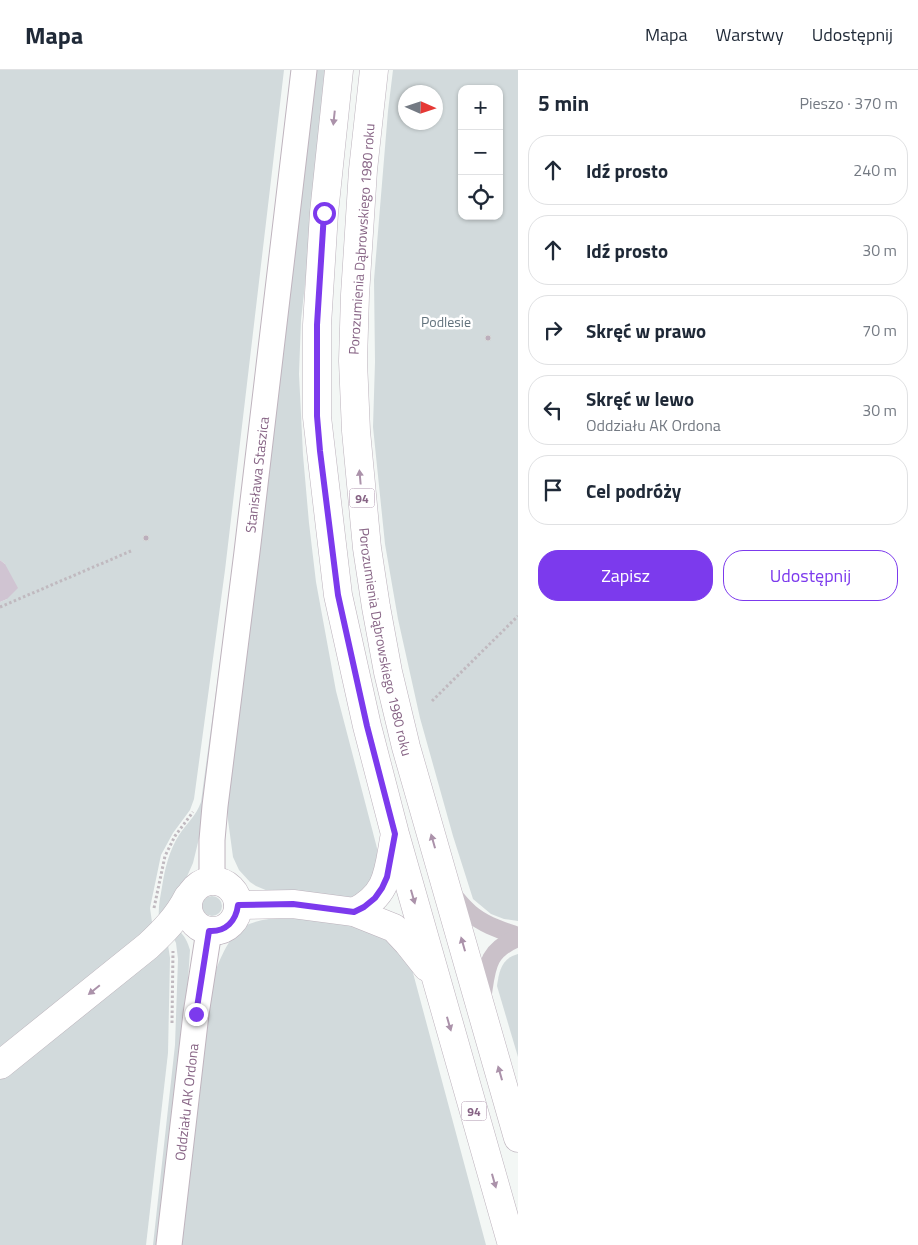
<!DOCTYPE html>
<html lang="pl">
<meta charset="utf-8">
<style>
body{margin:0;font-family:"Titillium Web",sans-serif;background:#f2f2f3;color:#1f2937}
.controls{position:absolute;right:15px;top:15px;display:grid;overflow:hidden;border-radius:10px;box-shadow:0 1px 4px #0004}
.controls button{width:45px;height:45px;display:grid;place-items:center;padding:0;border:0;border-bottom:1px solid #e0e1e3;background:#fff;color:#1f2937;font:25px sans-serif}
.compass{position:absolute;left:398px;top:15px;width:45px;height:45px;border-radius:50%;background:#fff;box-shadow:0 1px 4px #0004;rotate:93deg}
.stop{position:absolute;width:15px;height:15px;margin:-11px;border:4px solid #7c3aed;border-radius:50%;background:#fff}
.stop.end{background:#7c3aed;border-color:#fff;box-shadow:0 1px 5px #0008}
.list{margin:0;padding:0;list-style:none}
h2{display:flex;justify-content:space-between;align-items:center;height:65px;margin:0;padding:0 20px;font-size:21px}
h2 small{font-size:16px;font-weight:400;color:#747a83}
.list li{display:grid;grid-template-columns:32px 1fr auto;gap:15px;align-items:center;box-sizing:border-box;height:70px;margin:0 10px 10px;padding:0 10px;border:1px solid #e0e1e3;border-radius:20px}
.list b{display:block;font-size:19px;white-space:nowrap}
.list p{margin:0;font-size:16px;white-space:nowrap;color:#747a83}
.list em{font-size:16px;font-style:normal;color:#747a83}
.actions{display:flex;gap:10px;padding:15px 20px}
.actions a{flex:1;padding:11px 0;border:1px solid #7c3aed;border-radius:20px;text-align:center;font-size:18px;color:#7c3aed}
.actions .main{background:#7c3aed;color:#fff}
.icon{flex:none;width:28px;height:28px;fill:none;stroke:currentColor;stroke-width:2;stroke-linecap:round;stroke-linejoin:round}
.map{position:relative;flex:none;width:518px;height:1175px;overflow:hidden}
header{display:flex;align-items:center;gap:30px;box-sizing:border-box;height:70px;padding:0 25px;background:#fff;border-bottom:1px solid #e0e1e3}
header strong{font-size:24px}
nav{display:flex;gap:28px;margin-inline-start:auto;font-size:18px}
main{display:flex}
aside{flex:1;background:#fff}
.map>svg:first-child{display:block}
.green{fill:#d2dadc;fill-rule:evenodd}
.water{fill:#d0c4d2}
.building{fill:#bcaebc;stroke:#d6d8d7}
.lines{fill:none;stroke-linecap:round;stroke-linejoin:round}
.secondary-casing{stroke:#bfb4be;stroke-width:27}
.primary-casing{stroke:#bcb2bc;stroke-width:29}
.highway-casing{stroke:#bcb4bc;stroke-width:29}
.path{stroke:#c0b9bf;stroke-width:3;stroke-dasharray:2.5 2.5;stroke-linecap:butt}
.street{stroke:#cac1c9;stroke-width:18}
.secondary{stroke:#fff;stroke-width:25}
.primary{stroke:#fff;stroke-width:28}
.highway{stroke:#fff;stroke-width:28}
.oneway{fill:#ab92aa}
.route{stroke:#7c3aed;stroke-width:6}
.labels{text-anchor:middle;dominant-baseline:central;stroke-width:5;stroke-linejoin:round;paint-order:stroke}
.shield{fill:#fff;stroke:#ab92aa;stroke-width:1}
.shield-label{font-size:12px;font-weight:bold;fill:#876485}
.street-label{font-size:14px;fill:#876485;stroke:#fff}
.park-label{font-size:14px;fill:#63737d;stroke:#fff}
</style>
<header>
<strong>Mapa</strong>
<nav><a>Mapa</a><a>Warstwy</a><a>Udostępnij</a></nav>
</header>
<main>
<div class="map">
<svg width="518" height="1175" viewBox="0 0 518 1175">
<rect width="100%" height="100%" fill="#f3f7f5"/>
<g class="green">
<polygon points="0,0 284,0 225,500 194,729 190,740 173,763 161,785 150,838 152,852 154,856 0,982 0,532 7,529 5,494 0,490"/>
<path d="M291,0h3l-92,756 -9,37 -12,27 -22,29c-1,-11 1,-21 3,-32 3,-19 7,-36 17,-52 8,-12 17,-19 22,-33l34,-251z"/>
<polygon points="314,0 329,0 301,250 299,304 303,385 309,453 316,512 336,621 377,778 380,794 374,813 354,827 343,828 268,821 256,816 250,812 239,800 233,787 228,750 227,730"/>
<path d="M393,0h125v851l-14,-2 -13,-5 -18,-15 -20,-63 -33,-118 -22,-99 -13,-75 -12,-117 2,-65 -1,-82 14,-169zM462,19h37v127h-37zM406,22h30v30h-30z"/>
<circle cx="212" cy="836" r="10"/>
<path d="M284,847h13l80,12 32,29 77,287h-308l32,-258c6,-18 16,-48 32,-59 11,-8 28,-9 42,-11z"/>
<path d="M179,861c6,5 9,12 11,19l-4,60 -25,235h-8l22,-200 3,-86 -2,-16 -2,-4z"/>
<polygon points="168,875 170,888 168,983 146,1175 0,1175 0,1007"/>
<path d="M518,884v103l-21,-71c2,-15 5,-28 21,-32z"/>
</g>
<polygon class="water" points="0,490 5,494 18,518 7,529 0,532"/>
<g class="building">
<circle cx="488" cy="268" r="3"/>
<circle cx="146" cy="468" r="3"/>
</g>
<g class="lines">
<defs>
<g id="secondary">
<path id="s1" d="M212,810v-40l3,-34 32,-254 57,-482"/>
<path id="s2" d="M169,1175l27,-231 13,-83"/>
</g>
<g id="primary">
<polyline points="339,0 324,143 317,255 317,347 338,525 367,656 395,764 512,1175"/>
<path id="s3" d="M374,0l-11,100 -8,125 -2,66 3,70 11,117 9,59 12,65 18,75 112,391"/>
<circle cx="213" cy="836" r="25"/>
<polyline points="238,835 293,834 354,842 394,858 408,873 427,897"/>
<path d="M354,842c34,-17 34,-39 40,-73"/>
</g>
<path id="highway" d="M0,995l148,-119c16,-15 30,-29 40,-49"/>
</defs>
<use href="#secondary" class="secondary-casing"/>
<use href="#primary" class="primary-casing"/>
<use href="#highway" class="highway-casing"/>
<g class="path">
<polyline points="0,537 131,481"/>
<polyline points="432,631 518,546"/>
<polyline points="154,838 165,786 175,766 193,742"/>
<polyline points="172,953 173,881"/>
</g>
<g class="street">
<path d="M451,822c6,8 12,15 19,21 14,12 31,17 48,23"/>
<path d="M482,930c5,-31 3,-49 36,-62"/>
</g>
<use href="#secondary" class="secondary"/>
<use href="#primary" class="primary"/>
<use href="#highway" class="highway"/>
</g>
<defs><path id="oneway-solid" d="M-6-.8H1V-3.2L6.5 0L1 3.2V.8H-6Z" transform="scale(1.25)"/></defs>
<g class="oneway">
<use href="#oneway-solid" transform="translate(334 48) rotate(96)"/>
<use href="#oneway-solid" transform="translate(360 407) rotate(-95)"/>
<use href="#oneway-solid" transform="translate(433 771) rotate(-106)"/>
<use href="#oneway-solid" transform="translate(413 827) rotate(74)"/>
<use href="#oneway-solid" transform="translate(463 874) rotate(-106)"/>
<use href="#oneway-solid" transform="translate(94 920) rotate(141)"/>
<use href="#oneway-solid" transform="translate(449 954) rotate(74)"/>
<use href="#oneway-solid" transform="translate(500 1003) rotate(-106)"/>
<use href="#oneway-solid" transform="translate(494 1111) rotate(74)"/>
</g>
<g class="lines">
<path class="route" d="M196,944l13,-83c17,1 27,-10 29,-26l55,-1 61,8 10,-5 11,-9 7,-10 5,-11 8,-43 -28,-108 -29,-131 -18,-144 -3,-35v-91l7,-112"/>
</g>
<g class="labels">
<g class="shield">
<rect x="349.5" y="418.5" width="25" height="19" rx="4"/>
<rect x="461.5" y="1031.5" width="25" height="19" rx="4"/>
</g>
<g class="shield-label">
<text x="362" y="428">94</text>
<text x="474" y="1041">94</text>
</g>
<g class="street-label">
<text transform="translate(361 169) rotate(-86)">Porozumienia Dąbrowskiego 1980 roku</text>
<text stroke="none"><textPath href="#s1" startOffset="408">Stanisława Staszica</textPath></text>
<text stroke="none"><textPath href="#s3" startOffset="575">Porozumienia Dąbrowskiego 1980 roku</textPath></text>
<text stroke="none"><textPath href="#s2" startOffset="144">Oddziału AK Ordona</textPath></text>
</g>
<g class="park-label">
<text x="446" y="251">Podlesie</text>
</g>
</g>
</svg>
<div class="controls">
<button>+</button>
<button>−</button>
<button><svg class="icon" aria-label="locate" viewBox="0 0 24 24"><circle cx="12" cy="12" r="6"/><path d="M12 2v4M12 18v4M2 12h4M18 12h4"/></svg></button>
</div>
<svg class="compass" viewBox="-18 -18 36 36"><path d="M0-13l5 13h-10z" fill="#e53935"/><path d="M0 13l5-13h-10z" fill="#747a83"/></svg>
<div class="stop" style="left:324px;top:143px"></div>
<div class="stop end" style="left:196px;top:944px"></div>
</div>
<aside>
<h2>5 min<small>Pieszo · 370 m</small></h2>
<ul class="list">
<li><svg class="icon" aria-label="ahead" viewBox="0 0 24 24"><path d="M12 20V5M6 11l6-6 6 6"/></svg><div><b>Idź prosto</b></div><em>240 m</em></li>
<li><svg class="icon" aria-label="ahead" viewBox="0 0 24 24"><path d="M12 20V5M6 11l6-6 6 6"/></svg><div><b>Idź prosto</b></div><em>30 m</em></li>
<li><svg class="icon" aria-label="right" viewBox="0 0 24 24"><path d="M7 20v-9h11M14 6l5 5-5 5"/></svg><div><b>Skręć w prawo</b></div><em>70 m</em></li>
<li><svg class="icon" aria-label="left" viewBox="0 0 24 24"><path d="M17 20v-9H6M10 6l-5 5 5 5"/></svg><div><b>Skręć w lewo</b><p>Oddziału AK Ordona</p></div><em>30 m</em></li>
<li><svg class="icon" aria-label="arrive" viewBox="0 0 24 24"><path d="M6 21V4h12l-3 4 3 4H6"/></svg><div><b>Cel podróży</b></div></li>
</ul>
<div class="actions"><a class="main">Zapisz</a><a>Udostępnij</a></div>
</aside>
</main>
